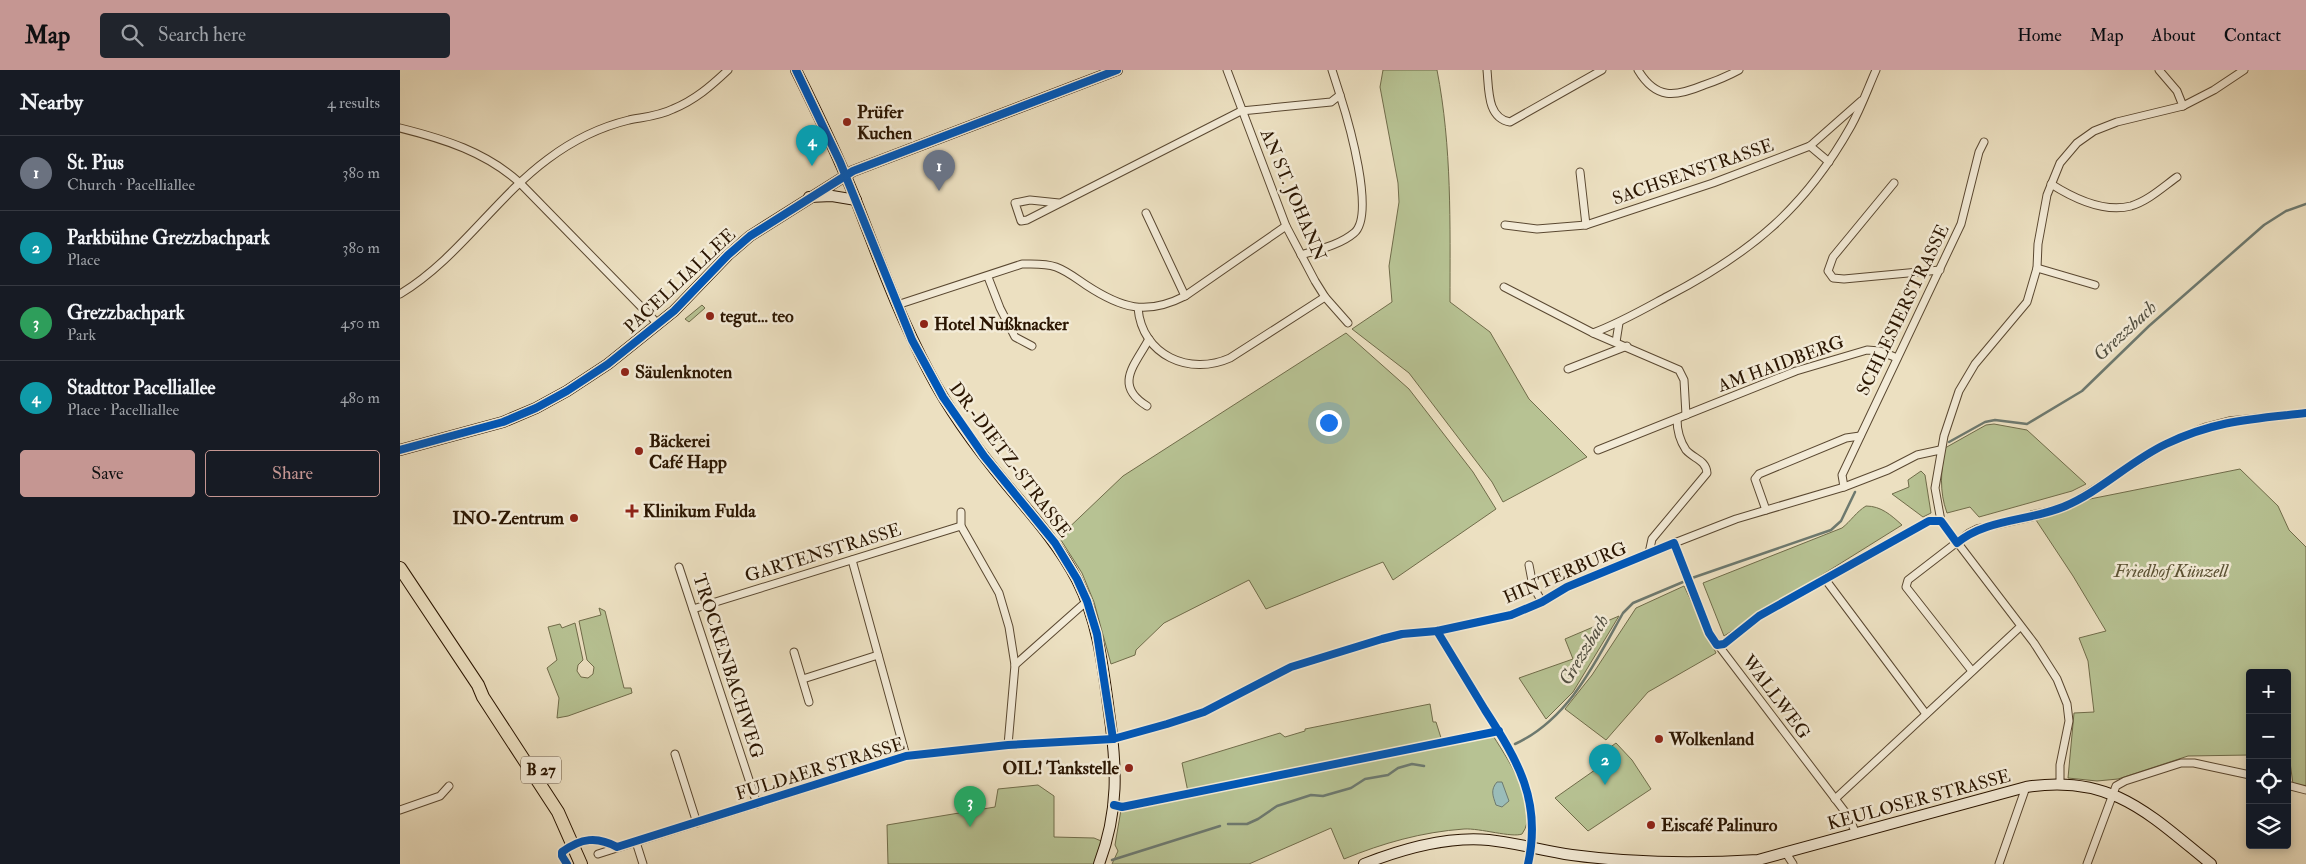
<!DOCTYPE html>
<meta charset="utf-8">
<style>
body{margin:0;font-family:"IM FELL Double Pica",serif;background:#20242c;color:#f1f3f6}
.controls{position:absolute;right:15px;bottom:15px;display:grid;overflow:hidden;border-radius:5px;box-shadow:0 2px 8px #0003}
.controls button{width:45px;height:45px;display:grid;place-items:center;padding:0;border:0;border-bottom:1px solid #363941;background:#171b24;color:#f1f3f6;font:25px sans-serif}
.you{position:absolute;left:928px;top:352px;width:18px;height:18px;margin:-12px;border:4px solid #fff;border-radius:50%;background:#1a73e8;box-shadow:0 0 0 8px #1a73e833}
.badge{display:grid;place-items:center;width:32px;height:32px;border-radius:50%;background:#c59692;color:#fff;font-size:16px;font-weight:700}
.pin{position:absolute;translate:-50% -41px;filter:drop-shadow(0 1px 2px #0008)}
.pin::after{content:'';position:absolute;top:26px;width:18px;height:15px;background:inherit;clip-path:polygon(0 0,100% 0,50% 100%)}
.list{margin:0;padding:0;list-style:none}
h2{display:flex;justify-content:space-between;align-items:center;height:65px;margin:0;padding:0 20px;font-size:21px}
h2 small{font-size:16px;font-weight:400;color:#9ea1a6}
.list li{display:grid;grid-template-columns:32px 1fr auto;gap:15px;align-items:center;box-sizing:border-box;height:75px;padding:0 20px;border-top:1px solid #363941}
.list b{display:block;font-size:19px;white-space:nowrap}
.list p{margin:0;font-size:16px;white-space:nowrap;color:#9ea1a6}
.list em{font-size:16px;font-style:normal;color:#9ea1a6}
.actions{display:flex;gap:10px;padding:15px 20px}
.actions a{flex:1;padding:11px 0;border:1px solid #c59692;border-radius:5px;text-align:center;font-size:18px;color:#c59692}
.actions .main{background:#c59692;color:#111}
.icon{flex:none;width:28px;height:28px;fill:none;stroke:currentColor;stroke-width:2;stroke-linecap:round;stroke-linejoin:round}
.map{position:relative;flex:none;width:1906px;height:794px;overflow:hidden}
header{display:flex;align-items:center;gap:30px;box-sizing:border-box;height:70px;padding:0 25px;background:#c59692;color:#111}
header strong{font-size:24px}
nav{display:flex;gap:28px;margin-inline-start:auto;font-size:18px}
.search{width:350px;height:45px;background:#20242c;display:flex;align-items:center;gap:12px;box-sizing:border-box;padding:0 18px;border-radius:5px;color:#9ea1a6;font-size:19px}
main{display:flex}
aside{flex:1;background:#171b24}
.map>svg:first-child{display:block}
.green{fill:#b7c293;stroke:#706c4a}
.water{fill:#9abcb9;stroke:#6d796f}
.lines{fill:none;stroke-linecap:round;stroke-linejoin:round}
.stream{stroke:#6d796f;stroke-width:2.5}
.street-casing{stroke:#5a4831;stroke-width:9}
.secondary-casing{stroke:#2a1501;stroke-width:12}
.highway-casing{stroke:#2a1501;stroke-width:14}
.street{stroke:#f3ebd7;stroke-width:7}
.secondary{stroke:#f3ebd7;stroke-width:10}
.highway{stroke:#ece0c1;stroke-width:12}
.cycleway-casing{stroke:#f3ebd7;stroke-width:11}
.cycleway{stroke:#0057b8;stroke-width:8}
.poi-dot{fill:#8f2418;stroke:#f3ebd7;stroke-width:2}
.labels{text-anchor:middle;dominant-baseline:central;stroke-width:5;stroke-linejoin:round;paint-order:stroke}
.shield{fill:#f3ebd7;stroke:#665541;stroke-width:1}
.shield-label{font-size:16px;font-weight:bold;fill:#2a1501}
.poi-label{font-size:18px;font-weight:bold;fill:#2a1501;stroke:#f3ebd7;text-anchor:start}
.street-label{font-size:18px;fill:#2a1501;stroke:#f3ebd7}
.park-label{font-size:18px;font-style:italic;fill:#5b5234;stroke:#f3ebd7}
.water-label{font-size:19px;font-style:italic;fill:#514f41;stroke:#f3ebd7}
</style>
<header>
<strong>Map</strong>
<div class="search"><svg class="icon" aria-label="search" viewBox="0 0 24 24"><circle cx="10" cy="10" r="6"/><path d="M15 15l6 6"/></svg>Search here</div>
<nav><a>Home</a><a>Map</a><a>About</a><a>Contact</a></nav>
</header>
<main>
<aside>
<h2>Nearby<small>4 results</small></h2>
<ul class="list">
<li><span class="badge" style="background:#6b7280">1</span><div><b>St. Pius</b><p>Church · Pacelliallee</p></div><em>380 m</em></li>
<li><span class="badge" style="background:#0f9aa8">2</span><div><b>Parkbühne Grezzbachpark</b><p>Place</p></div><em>380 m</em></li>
<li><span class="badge" style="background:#2e9e5b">3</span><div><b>Grezzbachpark</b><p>Park</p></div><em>450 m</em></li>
<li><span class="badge" style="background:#0f9aa8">4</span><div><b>Stadttor Pacelliallee</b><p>Place · Pacelliallee</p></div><em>480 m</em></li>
</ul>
<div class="actions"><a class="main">Save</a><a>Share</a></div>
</aside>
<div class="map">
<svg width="1906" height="794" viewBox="0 0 1906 794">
<rect width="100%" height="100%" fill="#ece0c1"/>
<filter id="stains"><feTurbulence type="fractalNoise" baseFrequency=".004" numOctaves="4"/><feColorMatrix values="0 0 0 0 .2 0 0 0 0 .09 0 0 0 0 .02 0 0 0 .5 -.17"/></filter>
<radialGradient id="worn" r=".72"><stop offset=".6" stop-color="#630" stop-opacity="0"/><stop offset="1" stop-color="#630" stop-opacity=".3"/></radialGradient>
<g class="green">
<path d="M983,0h54c15,77 13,154 13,232l40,30 39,67 58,58 -84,45 -11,-20 -83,-109 -57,-44 40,-27 -3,-36 10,-64 -1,-19 -18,-96z"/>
<polygon points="302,235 305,238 289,252 285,249"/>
<polygon points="946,263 1009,319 1073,402 1096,439 993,510 983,492 866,539 849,510 764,553 736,580 735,585 711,594 694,532 682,503 659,467 723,406"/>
<path d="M1594,354l33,6 59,54 -14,7 -93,26 -9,-10 -23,6c-8,-22 -6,-42 -2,-65l41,-23z"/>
<polygon points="1840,399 1878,436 1889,460 1906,477 1906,718 1893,714 1889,685 1887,685 1887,603 1850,603 1850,685 1788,686 1718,709 1697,711 1668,708 1674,643 1694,642 1688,591 1679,568 1706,561 1673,506 1630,441"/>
<polygon points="1521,401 1525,405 1531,443 1523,447 1492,424 1509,417 1508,410"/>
<path d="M1466,436c15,0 25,9 36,19l-178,111 -21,-53 139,-55c9,-7 14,-16 24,-22z"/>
<polygon points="1284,516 1316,583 1248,622 1206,670 1165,639 1192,605 1236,538"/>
<polygon points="199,538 205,541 224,618 231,618 232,623 168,646 157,648 159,628 147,598 157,590 148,557 160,554 162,558 175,553 183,590 178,595 177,601 181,607 188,608 193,604 194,597 187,590 179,551 201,545"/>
<polygon points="1219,546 1173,622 1146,649 1119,608 1173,589 1165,569"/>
<path d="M1030,634l3,18h3l6,19 48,-10c15,24 52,76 32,103 -10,4 -42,-6 -58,-5 -42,3 -81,14 -120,30l-13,-31 -82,36h-137l6,-13 -3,-6 7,-41 66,-12 -6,-29 98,-30 5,4 20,-6v-2z"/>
<polygon points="1216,673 1232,690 1251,719 1188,761 1155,728 1202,695 1197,687"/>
<polygon points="638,715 654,726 654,767 694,768 706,773 699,794 488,794 487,755 595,737 598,719"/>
</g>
<path class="water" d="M1097,712h5l7,19 -7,6 -6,-2c-3,-9 -6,-15 1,-23z"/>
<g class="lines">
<g class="stream">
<polyline points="1549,372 1585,352 1595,350 1627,354 1682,321 1749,256 1864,155 1886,141 1906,134"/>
<polyline points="1292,508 1431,460 1441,451 1455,422"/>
<path d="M1115,674c54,-25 80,-81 108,-131l10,-10 50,-21"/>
<polyline points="828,754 847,754 858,749 877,736 911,725 923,726 951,718 965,709 988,705 998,698 1012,694 1024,696"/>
<polyline points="712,790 820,756"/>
</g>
<defs>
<g id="street">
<polyline points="827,0 886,156 915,211 925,227 948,253"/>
<polyline points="932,0 940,25"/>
<path d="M1087,0c2,20 0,48 23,52l92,-52"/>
<path d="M1238,0c18,30 37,27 66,15 12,-4 24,-9 35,-15"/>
<polyline points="1759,0 1777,21 1783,36"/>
<path d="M0,58c44,11 86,24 120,55l138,141"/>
<polyline points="1410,76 1429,92"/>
<polyline points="1180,102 1186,155"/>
<polyline points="1494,113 1433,187 1428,201 1433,208 1444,209 1540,200"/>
<path d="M1651,114c22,14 53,29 80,22 17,-5 32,-19 46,-29"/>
<path d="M659,133l-29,-3 -15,3 6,18 6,-1 214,-109 90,-9 9,-7c8,25 36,120 14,138 -14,12 -37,17 -53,22"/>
<polyline points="746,143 785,226"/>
<polyline points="1105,155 1137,159 1186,155 1313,113 1410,76 1461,31"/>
<polyline points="1637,198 1695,215"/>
<polyline points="588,207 600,238 615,267 632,276"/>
<polyline points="1104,217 1193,263 1279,300 1284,310 1286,345"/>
<path d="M0,224c58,-35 94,-95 148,-135 24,-18 52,-32 81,-39 15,-3 30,-4 44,-11 22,-9 38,-23 55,-39"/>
<path d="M497,235l125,-41c12,0 23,-1 34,3 11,4 21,12 30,18 35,23 60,31 99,11l101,-70"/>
<path d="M738,238c4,48 52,68 92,50l95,-61"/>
<path d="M1193,263c27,-10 51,-24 75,-37 83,-43 137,-88 183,-170 10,-18 17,-38 25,-56"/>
<polyline points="1216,272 1219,253"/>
<polyline points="1168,299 1227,276"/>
<path d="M747,336c-34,-21 -12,-41 2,-67"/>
<polyline points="1198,380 1396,301 1467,280 1480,281 1497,288"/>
<polyline points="1444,417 1442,405 1561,154 1579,82 1584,72"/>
<polyline points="1366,440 1355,409 1359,404 1446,368 1460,366"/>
<polyline points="561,442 561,456 599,523 609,557 615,595 608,675"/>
<polyline points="1274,473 1309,563 1449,747 1456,764"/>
<path d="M1249,483l3,-14 55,-66c-1,-13 -13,-14 -21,-23 -6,-9 -9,-21 -9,-31"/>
<polyline points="452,490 506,686"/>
<polyline points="1129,495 1133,516 1142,532"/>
<polyline points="279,497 357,734"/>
<polyline points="1425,509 1526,644"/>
<polyline points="293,539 561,456"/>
<path d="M1037,561c16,26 32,53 48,79 33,51 57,91 43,154"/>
<polyline points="394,582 409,632"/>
<polyline points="615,595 687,531"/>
<polyline points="1572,601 1506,517 1508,510 1569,463 1577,459 1640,445 1671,434 1765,374 1806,357 1829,351 1906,343"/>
<polyline points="403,609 478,585"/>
<polyline points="275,684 297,753"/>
<polyline points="1660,714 1660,695 1669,651 1667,634 1657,609 1634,573 1541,451 1535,418 1544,366 1559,321 1575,294 1627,232 1637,198 1638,174 1647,125 1660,93 1677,73 1694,61 1717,52 1783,36 1814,20 1844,0"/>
<polyline points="1887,715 1906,720"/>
<polyline points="1435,729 1620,557"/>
<polyline points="0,740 40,726 49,716"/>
<polyline points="236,772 243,794"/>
<polyline points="1386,783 1393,794"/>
<polyline points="198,784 506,686 608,675 713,669 767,654 804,642 891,597 982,569 1002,564 1037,561 1111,545 1142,532 1167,517 1259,479 1336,449 1444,417 1488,400 1517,385 1540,380"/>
<polyline points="1599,794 1626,717"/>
<polyline points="1687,794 1716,716 1725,711 1781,693 1794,693 1850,705"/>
</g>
<g id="secondary">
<path d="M396,0c21,42 41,84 59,128 23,59 44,118 74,174 21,41 49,78 78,113 25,30 52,60 70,95 21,41 26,87 32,132 8,55 10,99 -10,152"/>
<polyline points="409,127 432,126 456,130"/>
<polyline points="0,380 103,352 136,338 167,321 208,294 274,241 328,185 350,166 453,101 717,0"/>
<path d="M964,794c38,-15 84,-28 125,-24 28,3 55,11 83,15 60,8 125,9 186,5l268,-73c86,-14 124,28 185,77"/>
</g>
<polyline id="highway" points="0,498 78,615 83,627 158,742 181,794"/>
</defs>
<use href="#street" class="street-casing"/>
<use href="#secondary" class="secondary-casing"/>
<use href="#highway" class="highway-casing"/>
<use href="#street" class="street"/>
<use href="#secondary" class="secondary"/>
<use href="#highway" class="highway"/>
<defs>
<g id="cycleway">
<polyline points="396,0 440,92 512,270 543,327 584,386 655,473 677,509 687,531 697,564 713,669"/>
<polyline points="0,380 103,352 136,338 167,321 208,294 274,241 328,185 350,166 453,101 717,0"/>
<path d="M1037,561c16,26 32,53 48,79 33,51 57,91 43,154"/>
<polyline points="714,735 722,737 1099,661"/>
<path d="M167,794l-5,-8v-4c19,-14 35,-16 55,-5l289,-91 102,-11 105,-6 54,-15 37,-12 87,-45 91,-28 20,-5 35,-3 74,-16 31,-13 25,-15 107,-44 35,90 8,12 7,-1 35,-28 170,-95h12l16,22c28,-24 72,-22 106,-36 37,-15 67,-46 103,-63 50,-24 87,-25 140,-31"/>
</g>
</defs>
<use href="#cycleway" class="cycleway-casing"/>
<use href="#cycleway" class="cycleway"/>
</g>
<g class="poi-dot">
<circle cx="447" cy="52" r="5"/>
<circle cx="310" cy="246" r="5"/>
<circle cx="524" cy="254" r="5"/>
<circle cx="225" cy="302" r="5"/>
<circle cx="239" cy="381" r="5"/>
<path d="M229.5 433.5h5v5h5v5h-5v5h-5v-5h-5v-5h5z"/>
<circle cx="174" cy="448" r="5"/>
<circle cx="1259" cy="669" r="5"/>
<circle cx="729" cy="698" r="5"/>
<circle cx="1251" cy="755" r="5"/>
</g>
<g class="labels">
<rect class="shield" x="121" y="686.5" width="40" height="27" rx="4"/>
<g class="shield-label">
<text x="141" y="700">B 27</text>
</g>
<g class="poi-label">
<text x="457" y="42">Prüfer<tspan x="457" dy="21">Kuchen</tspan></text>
<text x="320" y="246">tegut... teo</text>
<text x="534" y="254">Hotel Nußknacker</text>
<text x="235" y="302">Säulenknoten</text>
<text x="249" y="371">Bäckerei<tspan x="249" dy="21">Café Happ</tspan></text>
<text x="243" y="441">Klinikum Fulda</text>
<text x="164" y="448" text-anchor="end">INO-Zentrum</text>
<text x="1269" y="669">Wolkenland</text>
<text x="719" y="698" text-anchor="end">OIL! Tankstelle</text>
<text x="1261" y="755">Eiscafé Palinuro</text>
</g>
<g class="street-label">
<text transform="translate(1293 102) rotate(-19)">SACHSENSTRASSE</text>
<text transform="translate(893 125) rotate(67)">AN ST. JOHANN</text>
<text transform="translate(280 211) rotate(-43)">PACELLIALLEE</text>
<text transform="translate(1503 240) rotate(-64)">SCHLESIERSTRASSE</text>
<text transform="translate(1381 294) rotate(-20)">AM HAIDBERG</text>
<text transform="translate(610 390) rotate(53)">DR.-DIETZ-STRASSE</text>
<text transform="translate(423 483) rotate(-17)">GARTENSTRASSE</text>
<text transform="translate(1165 503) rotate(-23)">HINTERBURG</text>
<text transform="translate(328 596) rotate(72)">TROCKENBACHWEG</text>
<text transform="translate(1376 627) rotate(53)">WALLWEG</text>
<text transform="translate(420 699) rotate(-17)">FULDAER STRASSE</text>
<text transform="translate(1519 730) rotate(-15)">KEULOSER STRASSE</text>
</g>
<g class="park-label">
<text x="1771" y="501">Friedhof Künzell</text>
</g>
<g class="water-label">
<text transform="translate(1725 261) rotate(-43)">Grezzbach</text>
<text transform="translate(1184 580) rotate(-59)">Grezzbach</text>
</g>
</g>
<rect width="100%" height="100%" filter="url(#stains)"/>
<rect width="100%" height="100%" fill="url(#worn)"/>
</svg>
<div class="controls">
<button>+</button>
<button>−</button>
<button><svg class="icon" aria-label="locate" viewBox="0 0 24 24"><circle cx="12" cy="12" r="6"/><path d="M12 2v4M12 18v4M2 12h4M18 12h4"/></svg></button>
<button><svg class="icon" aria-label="layers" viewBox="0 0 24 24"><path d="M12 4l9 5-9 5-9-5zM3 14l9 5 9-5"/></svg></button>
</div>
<div class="you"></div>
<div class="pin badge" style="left:539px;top:121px;background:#6b7280">1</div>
<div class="pin badge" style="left:1205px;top:715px;background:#0f9aa8">2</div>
<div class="pin badge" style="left:570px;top:757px;background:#2e9e5b">3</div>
<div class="pin badge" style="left:412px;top:96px;background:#0f9aa8">4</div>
</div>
</main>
